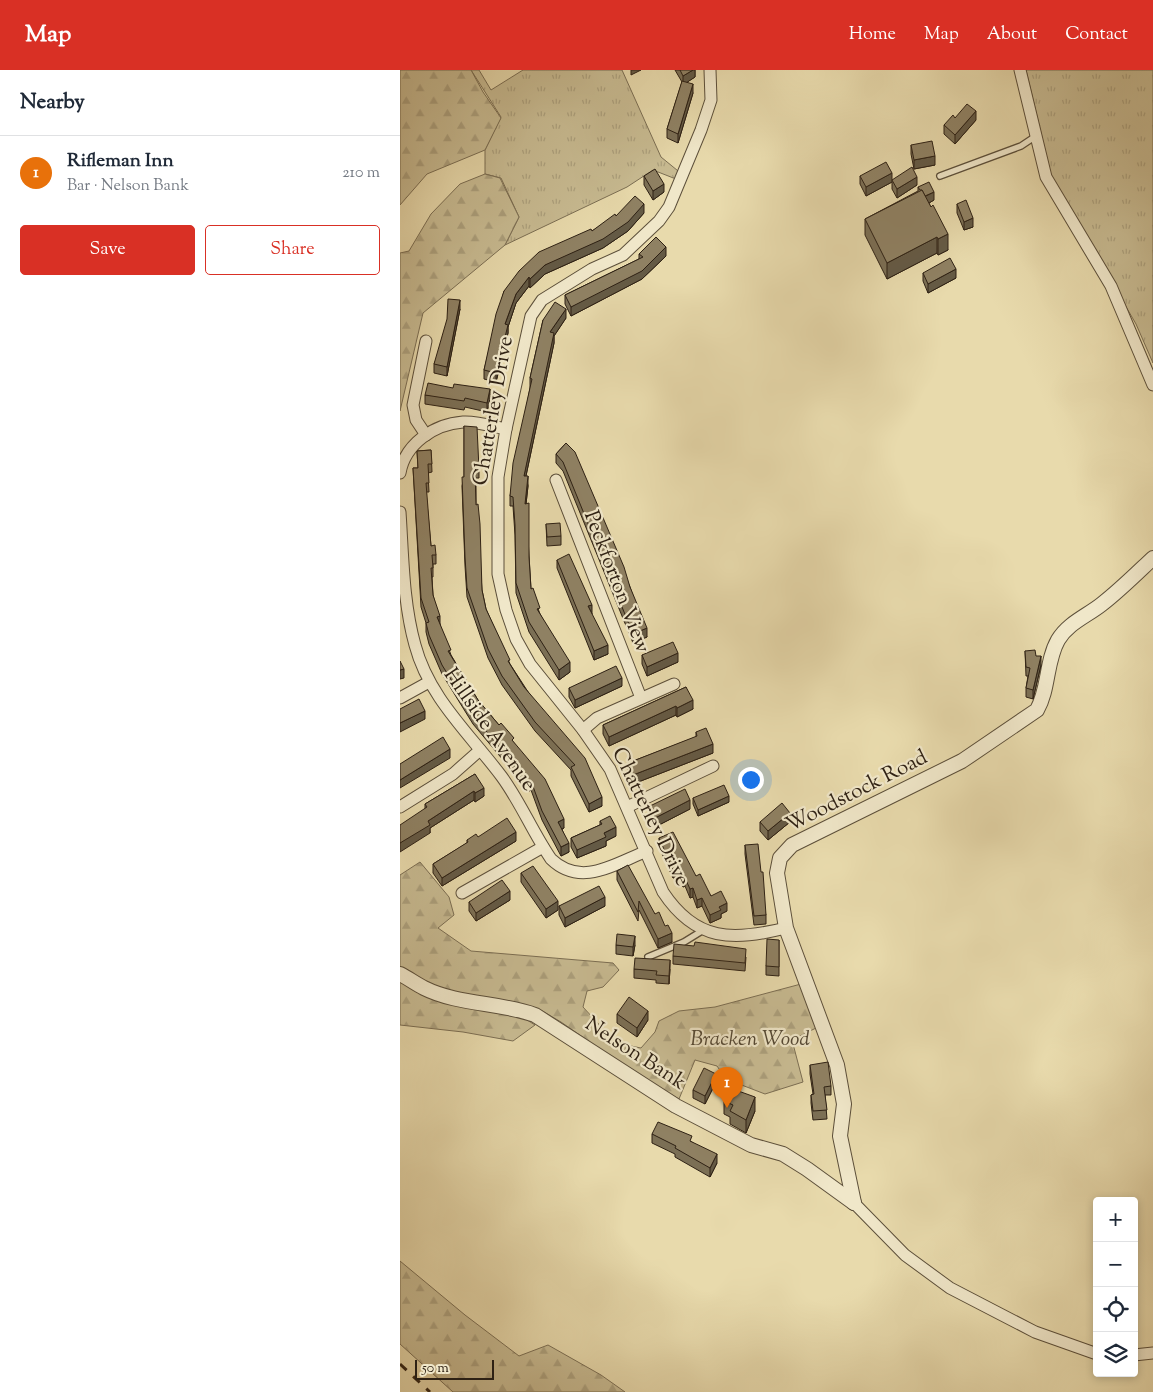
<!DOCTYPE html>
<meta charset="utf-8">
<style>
body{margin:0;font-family:"Sorts Mill Goudy",serif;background:#f6f6f7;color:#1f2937}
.controls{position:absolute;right:15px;bottom:15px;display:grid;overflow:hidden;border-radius:5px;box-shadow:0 2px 8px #0003}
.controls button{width:45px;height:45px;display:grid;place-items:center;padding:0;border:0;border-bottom:1px solid #e0e1e3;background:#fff;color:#1f2937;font:25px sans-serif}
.scale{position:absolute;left:15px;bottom:12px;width:79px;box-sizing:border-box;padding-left:5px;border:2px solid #2e2114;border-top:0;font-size:14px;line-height:18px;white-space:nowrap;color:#2e2114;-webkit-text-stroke:4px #f0e7c9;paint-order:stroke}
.you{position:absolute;left:350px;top:709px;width:18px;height:18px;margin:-12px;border:4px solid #fff;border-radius:50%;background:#1a73e8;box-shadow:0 0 0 8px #1a73e833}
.badge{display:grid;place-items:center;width:32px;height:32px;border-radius:50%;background:#d93025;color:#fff;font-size:16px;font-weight:700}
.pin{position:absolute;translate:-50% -41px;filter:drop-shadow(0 1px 2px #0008)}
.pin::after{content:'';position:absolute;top:26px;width:18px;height:15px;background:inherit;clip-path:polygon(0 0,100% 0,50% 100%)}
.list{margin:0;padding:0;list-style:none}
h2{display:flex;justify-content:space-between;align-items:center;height:65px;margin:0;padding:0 20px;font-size:21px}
h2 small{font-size:16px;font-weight:400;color:#747a83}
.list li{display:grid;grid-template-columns:32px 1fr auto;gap:15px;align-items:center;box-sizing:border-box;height:75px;padding:0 20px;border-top:1px solid #e0e1e3}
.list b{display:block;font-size:19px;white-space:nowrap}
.list p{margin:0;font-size:16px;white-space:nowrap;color:#747a83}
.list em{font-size:16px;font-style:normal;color:#747a83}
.actions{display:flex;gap:10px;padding:15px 20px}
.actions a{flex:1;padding:11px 0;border:1px solid #d93025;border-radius:5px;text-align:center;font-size:18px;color:#d93025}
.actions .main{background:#d93025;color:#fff}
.icon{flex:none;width:28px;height:28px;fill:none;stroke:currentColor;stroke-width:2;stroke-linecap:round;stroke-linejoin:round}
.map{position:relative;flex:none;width:753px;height:1322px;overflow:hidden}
header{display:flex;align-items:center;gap:30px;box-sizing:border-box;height:70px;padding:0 25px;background:#d93025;color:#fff}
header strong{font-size:24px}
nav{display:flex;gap:28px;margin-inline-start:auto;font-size:18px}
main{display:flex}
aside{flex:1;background:#fff}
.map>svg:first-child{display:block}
.grass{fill:url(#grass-tufts);stroke:#7b6e53}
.forest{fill:url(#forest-firs);stroke:#7b6e53}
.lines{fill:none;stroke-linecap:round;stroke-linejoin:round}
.service-casing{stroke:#5c4f3a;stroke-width:8}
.minor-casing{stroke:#5c4f3a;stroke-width:13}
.tertiary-casing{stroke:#5c4f3a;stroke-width:16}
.service{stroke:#f0e7c9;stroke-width:5.5}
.minor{stroke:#f0e7c9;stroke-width:11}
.tertiary{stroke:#f0e7c9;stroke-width:14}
.rail{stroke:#2e2114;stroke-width:3;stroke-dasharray:9 9;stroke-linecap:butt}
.wall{fill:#7b6f55;stroke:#2e2114}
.shaded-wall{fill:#645a45;stroke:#2e2114}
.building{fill:#8f8163;stroke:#2e2114}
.labels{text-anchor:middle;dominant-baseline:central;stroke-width:4.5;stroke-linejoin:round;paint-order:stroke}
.street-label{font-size:21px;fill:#2e2114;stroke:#f0e7c9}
.park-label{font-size:21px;font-style:italic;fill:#544834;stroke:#f0e7c9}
</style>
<header>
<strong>Map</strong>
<nav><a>Home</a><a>Map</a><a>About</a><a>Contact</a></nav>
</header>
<main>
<aside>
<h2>Nearby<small></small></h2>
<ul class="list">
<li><span class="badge" style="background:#e8710a">1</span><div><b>Rifleman Inn</b><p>Bar · Nelson Bank</p></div><em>210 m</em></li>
</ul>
<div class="actions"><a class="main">Save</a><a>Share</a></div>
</aside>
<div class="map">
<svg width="753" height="1322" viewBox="0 0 753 1322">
<defs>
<pattern id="grass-tufts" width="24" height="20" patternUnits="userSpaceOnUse" patternTransform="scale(1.25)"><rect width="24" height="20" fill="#c8bb92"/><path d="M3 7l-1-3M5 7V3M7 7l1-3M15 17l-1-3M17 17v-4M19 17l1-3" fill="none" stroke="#aca07d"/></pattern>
<pattern id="forest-firs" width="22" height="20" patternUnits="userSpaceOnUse" patternTransform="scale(1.25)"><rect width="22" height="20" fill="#c8bb92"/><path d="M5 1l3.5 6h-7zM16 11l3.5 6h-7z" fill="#aca07d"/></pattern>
</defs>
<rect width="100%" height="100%" fill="#e8daac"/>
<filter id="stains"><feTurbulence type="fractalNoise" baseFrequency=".004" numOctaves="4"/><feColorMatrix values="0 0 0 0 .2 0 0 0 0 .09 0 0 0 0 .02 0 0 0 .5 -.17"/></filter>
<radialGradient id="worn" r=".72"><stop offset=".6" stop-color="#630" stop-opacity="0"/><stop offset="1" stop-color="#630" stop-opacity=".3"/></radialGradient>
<g class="grass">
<polygon points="71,0 79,0 91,20 123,0 222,0 261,87 283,105 281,111 253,100 227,117 105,175 119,147 101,108 85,104 85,80 101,47"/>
<polygon points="626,0 753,0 753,293 736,254 652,109"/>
</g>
<g class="forest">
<polygon points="0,0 71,0 83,22 101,48 85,80 27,104 0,135"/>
<polygon points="85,104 100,108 119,147 105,175 23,243 0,341 0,183 9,181 31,144 60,114"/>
<polygon points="20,792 49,827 54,845 38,858 71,881 213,893 219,900 203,917 187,921 183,937 216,973 241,978 255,962 259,951 279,941 315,937 401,914 416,958 392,970 403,1012 365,1024 326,1009 317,996 295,990 279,1029 240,1007 161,952 139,939 39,919 0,898 0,805"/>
<polygon points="0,909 116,943 135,955 113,971 63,962 0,955"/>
<polygon points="0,1191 65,1245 119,1286 148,1275 201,1305 225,1322 53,1322 0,1274"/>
</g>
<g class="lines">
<defs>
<g id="service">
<polyline points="540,106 621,76 636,66"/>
<polyline points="248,887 284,872 305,859"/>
</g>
<g id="minor">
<path d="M310,0l1,30 -10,30 -32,77 -10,14 -36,34 -31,14 -50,31 -11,16 -25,113 -8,48v97l8,36 10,29 14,25 53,66 27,39 53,123c33,50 70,49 123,36"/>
<polyline points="620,0 646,107 711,216 753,315"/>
<polyline points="26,365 16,350 13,335 26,271"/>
<path d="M0,403c5,-29 34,-49 63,-51 13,-1 29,4 43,7"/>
<polyline points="156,410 241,628"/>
<path d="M0,442c3,44 3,90 15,133 14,53 55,89 87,132 19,26 31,56 49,82 30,29 63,5 96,-8"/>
<polyline points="0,628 29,612"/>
<polyline points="183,660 197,648 274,614"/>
<polyline points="0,737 53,704 80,680"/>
<polyline points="227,737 313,696"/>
<polyline points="62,823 143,777"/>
<polyline points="454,1133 505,1185 550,1218 635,1262 697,1284"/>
<polyline points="734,1285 753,1283"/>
</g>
<g id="tertiary">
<path d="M0,904c8,4 16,10 24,14 34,17 75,14 111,27l141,91 75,39 32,9 24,15 47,34"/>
<path d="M454,1133l-14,-67 4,-32 -7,-39 -51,-137 -9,-55 3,-15 12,-13 170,-84 75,-51c12,-21 9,-49 21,-70 10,-17 29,-24 44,-36 18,-14 34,-30 51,-46"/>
</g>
</defs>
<use href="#service" class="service-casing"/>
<use href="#minor" class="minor-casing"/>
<use href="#tertiary" class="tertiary-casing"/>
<use href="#service" class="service"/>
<use href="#minor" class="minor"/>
<use href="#tertiary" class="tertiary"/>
<polyline class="rail" points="0,1294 30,1322"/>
</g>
<g class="wall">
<polygon points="275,0 295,0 295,7 287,12 293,23 278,73 267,68 267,59 282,12"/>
<polygon points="555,48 576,50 555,74 544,64 544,55"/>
<polygon points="511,75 535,95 514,99 511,84"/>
<polygon points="244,106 264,122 253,130 244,115"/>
<polygon points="460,106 492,110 517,115 497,128 492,119 492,112 466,126 460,114"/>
<polygon points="518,117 534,130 529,133 548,180 538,185 537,183 487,209 465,165 465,149 518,121"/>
<polygon points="557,134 573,157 564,160 557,143"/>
<polygon points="244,143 228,161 203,178 145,204 130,218 129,216 116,233 108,257 108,263 96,312 84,309 84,300 104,221 192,161 216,146"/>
<polygon points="239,184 266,186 242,209 171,246 165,234 165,225 239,189"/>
<polygon points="523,203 556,208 528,223 523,211"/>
<polygon points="60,239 47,306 34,303 34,294"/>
<polygon points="166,248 154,266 154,273 126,406 128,416 126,434 131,519 140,544 170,602 159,610 129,562 116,523 115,465 113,436 110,436 110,426 130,318 130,308 143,250"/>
<polygon points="25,325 90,328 87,342 65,337 64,340 25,334"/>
<polygon points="64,356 79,399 79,408 76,408 76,435 82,520 86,539 110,594 202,736 189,742 171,706 171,700 135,661 102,615 88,588 67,527 65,496 62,416 64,407"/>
<polygon points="166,373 230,517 247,567 233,573 163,401 156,393 156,384"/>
<polygon points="31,380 32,402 28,403 29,422 26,422 31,476 36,485 36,494 33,494 33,507 32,507 33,525 40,555 51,585 78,630 114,673 164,758 162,759 169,782 161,786 142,750 131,720 129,721 73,654 42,604 29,574 26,562 26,553 21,537 13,398 18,398 17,381"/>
<polygon points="146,454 161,466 161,475 147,476"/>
<polygon points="157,490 208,584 194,590 157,498"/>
<polygon points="625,581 636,586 641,595 633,629 626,627 626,618 628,606 626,606"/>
<polygon points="242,585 278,592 247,606 242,594"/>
<polygon points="222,616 175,638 169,627 169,618"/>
<polygon points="286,617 293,639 277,647 276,645 209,676 203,664 203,655"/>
<polygon points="296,662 313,683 233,714 228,701 228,693 296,667"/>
<polygon points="75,704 84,726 75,732 74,730 30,758 30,763 25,738 25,734"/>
<polygon points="293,728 329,732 298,746 293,734"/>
<polygon points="250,736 290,739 255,757 250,745"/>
<polygon points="200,751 216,766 206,771 206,776 177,788 171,777 171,768 200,755"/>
<polygon points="360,752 390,752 368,770 360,761"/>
<polygon points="259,768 296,806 311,826 327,841 321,844 321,848 310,853 302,836 297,838 293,827 290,828 285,816 283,817 278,806 273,808 259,777"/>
<polygon points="67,770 116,771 42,816 33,803 33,794 67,773"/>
<polygon points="345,775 366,845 366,854 354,855 345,784"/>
<polygon points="217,801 255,844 272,872 258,878 239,840 238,851 217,810"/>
<polygon points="121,803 158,840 146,848 121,812"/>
<polygon points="110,830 76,851 69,841 69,832"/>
<polygon points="159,836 205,836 165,857 159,845"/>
<polygon points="379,870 379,906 366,905 366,896"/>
<polygon points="216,875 235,875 233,886 216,884"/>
<polygon points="273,886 346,887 345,901 273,894"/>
<polygon points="234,899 270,899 269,914 256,913 256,910 234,908"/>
<polygon points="217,944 248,950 237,967 217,953"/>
<polygon points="410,995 431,1016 431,1025 425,1025 427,1049 413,1050 411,1033 411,1025 413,1024 410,1004"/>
<polygon points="316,1012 305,1034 293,1028 293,1020"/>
<polygon points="324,1031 355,1041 346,1063 330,1054 330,1047 324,1044"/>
<polygon points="252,1064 292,1072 317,1093 310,1107 275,1087 275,1084 252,1073"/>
</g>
<g class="shaded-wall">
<polygon points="231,0 241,0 231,5"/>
<polygon points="293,0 295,0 295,7 283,15 283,6"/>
<polygon points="293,14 293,23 278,73 278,64"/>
<polygon points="576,41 576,50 555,74 555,65"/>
<polygon points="535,86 535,95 514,99 514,90"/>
<polygon points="492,103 492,112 466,126 466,117"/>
<polygon points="517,107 517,115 497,128 497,119"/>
<polygon points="264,114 264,122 253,130 253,121"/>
<polygon points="534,122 534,130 524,136 524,127"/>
<polygon points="244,134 244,143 228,161 203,178 145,204 130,218 130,209 145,195"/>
<polygon points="573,148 573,157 564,160 564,152"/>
<polygon points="548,164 548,180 538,185 538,169"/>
<polygon points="537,167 537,183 487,209 487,193"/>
<polygon points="266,177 266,186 242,209 171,246 171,237"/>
<polygon points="556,199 556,208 528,223 528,214"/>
<polygon points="129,207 129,216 116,233 108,257 108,263 96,312 96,303 105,254 116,224"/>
<polygon points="60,230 60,239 47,306 47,297"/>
<polygon points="166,239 166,248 154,266 154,273 124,415 124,406 150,262"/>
<polygon points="90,319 90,328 87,342 87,333"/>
<polygon points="128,406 128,416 125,443 125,434"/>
<polygon points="192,535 192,544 188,536"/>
<polygon points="40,546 40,555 37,547"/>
<polygon points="247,558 247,567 233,573 233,564"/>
<polygon points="208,575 208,584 194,590 194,581"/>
<polygon points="278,583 278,592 247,606 247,597"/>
<polygon points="641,586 641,595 633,629 633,620"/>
<polygon points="170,592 170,602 159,610 159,600"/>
<polygon points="4,599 4,608 0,609 0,600"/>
<polygon points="222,608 222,616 175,638 175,630"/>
<polygon points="293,630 293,639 277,647 277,638"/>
<polygon points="276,636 276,645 209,676 209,667"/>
<polygon points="25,641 25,649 0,662 0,653"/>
<polygon points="313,674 313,683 233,714 233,705"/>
<polygon points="50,679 50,688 0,718 0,710"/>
<polygon points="131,711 131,720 129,721 129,713"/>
<polygon points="84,718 84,726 75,732 75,723"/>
<polygon points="74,721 74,730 30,758 30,763 0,782 0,773 28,751"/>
<polygon points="329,726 329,732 298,746 298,740"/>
<polygon points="202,727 202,736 189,742 189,734"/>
<polygon points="290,730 290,739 255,757 255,748"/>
<polygon points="390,743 390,752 368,770 368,761"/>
<polygon points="164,749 164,758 158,761 158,752"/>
<polygon points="216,757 216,766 206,771 206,776 177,788 177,780 204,763"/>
<polygon points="116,762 116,771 42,816 42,808"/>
<polygon points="169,773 169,782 161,786 161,777"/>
<polygon points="278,798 278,806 273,808 273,800"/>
<polygon points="285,808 285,816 283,817 283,809"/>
<polygon points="293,818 293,827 290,828 290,819"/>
<polygon points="110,821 110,830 76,851 76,843"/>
<polygon points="205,827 205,836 165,857 165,848"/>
<polygon points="302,828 302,836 297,838 297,830"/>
<polygon points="158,831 158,840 146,848 146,839"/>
<polygon points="327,833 327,841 321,844 321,848 310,853 310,845 319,837"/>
<polygon points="272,863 272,872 258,878 258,869"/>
<polygon points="235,866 235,875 233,886 233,877"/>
<polygon points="270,890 270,899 269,914 269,906"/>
<polygon points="248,941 248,950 237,967 237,958"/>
<polygon points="316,1004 316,1012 305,1034 305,1026"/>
<polygon points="355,1027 355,1041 346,1063 346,1050"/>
<polygon points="317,1084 317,1093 310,1107 310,1098"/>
</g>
<g class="building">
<polygon points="280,0 293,0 283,6"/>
<polygon points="282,11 293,14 278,64 267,59"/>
<polygon points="567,34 576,41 555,65 544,55 553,45 555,48"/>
<polygon points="532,71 535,86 514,90 511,75"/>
<polygon points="486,92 492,103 466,117 460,106"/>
<polygon points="512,97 517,107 497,119 492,110"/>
<polygon points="255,99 264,114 253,121 244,106"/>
<polygon points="529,112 534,122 525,126 522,120 520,120 518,117"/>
<polygon points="522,120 531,137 533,135 548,164 538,169 537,167 487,193 465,149"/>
<polygon points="235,126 244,134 228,152 203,169 145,195 130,209 129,207 116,224 105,254 108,255 96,303 84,300 96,244 104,221 119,201 139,182 191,159 192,161 215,144 216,146"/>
<polygon points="566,130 573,148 564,152 557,134"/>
<polygon points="256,167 266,177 242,201 171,237 165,225 243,187 239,184"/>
<polygon points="550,188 556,199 528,214 523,203"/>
<polygon points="48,229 60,230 47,297 34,294 47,249"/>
<polygon points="155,232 166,239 150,262 154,263 124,406 128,406 125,434 129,433 129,487 131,519 133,518 140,538 137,539 170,592 159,600 129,552 116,513 115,455 113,427 110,426 113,393 132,309 130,308 143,250"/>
<polygon points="28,313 53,318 54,314 90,319 87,333 65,328 64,331 25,325"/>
<polygon points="64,356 77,357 79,399 75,399 76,435 78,434 80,454 82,520 86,539 110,590 108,591 124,617 185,688 202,727 189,734 171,697 175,695 135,652 102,606 88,579 67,518 65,487 62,407 64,407"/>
<polygon points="166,373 175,382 224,497 230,517 247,558 233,564 163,392 156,384"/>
<polygon points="31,380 32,394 28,394 29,413 26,413 31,476 35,475 36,485 32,485 33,498 31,498 33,525 40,546 37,547 51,580 48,581 78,630 99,655 101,653 114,668 112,670 145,709 164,749 158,752 169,773 161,777 142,741 131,711 129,713 73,645 42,595 29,565 26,553 29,552 21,528 13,398 18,398 17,381"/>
<polygon points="160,453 161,466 147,467 146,454"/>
<polygon points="169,484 192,535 188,536 208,575 194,581 157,490"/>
<polygon points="273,572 278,583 247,597 242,585"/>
<polygon points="635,580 636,586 641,586 633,620 626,618 630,598 626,597 625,581"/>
<polygon points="0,591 4,599 0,600"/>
<polygon points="216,596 222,608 175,630 169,618"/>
<polygon points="286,617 293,630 277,638 276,636 209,667 203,655"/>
<polygon points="19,629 25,641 0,653 0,639"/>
<polygon points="306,658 313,674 233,705 228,693 297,666 296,662"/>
<polygon points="43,667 50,679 0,710 0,694"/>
<polygon points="75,704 84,718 75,723 74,721 28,751 30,755 0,773 0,755 27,737 25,734"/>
<polygon points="324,715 329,726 298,740 293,728"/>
<polygon points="285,719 290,730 255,748 250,736"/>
<polygon points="382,733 390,743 368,761 360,752"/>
<polygon points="210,746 216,757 204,763 206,767 177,780 171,768 202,754 200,751"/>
<polygon points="107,748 116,762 42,808 33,794 68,772 67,770 76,764 78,767"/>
<polygon points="273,762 296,806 300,804 311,826 321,821 327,833 319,837 321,840 310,845 302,828 297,830 293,818 290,819 285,808 283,809 278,798 273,800 259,768"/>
<polygon points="358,774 361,802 363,802 366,845 354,846 345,775"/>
<polygon points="228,795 255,844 259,842 265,856 268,855 272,863 258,869 239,831 238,842 217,801"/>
<polygon points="133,796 158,831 146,839 121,803"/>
<polygon points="102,810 110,821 76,843 69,832"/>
<polygon points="199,816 205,827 165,848 159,836"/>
<polygon points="217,864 235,866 233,877 216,875"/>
<polygon points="367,869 379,870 379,897 366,896"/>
<polygon points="295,872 346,879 345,893 273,886 274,874 294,876"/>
<polygon points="235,888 270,890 269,906 256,905 257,901 234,899"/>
<polygon points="229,927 248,941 237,958 217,944"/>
<polygon points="428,992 431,1016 424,1017 427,1040 413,1041 411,1025 414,1024 410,995"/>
<polygon points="304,998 316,1004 305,1026 293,1020"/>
<polygon points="330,1018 355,1027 346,1050 330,1041 333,1035 324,1031"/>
<polygon points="258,1052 292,1066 290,1071 317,1084 310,1098 275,1078 276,1076 252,1064"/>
</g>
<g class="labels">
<g class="street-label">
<text transform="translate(94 341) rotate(-80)">Chatterley Drive</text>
<text transform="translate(216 512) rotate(69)">Peckforton View</text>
<text transform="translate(89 660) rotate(55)">Hillside Avenue</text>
<text transform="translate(457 722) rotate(-27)">Woodstock Road</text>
<text transform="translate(250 747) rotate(64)">Chatterley Drive</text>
<text transform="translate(235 984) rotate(33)">Nelson Bank</text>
</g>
<g class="park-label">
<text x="350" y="970">Bracken Wood</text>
</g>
</g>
<rect width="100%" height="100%" filter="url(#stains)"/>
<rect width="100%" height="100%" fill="url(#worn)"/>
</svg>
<div class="controls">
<button>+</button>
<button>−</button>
<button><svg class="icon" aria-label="locate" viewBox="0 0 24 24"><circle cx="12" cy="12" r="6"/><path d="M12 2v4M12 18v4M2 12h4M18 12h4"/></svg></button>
<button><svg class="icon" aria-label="layers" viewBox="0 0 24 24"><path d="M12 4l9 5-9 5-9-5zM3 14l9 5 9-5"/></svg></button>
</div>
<div class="scale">50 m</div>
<div class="you"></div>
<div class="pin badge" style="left:327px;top:1038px;background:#e8710a">1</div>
</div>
</main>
